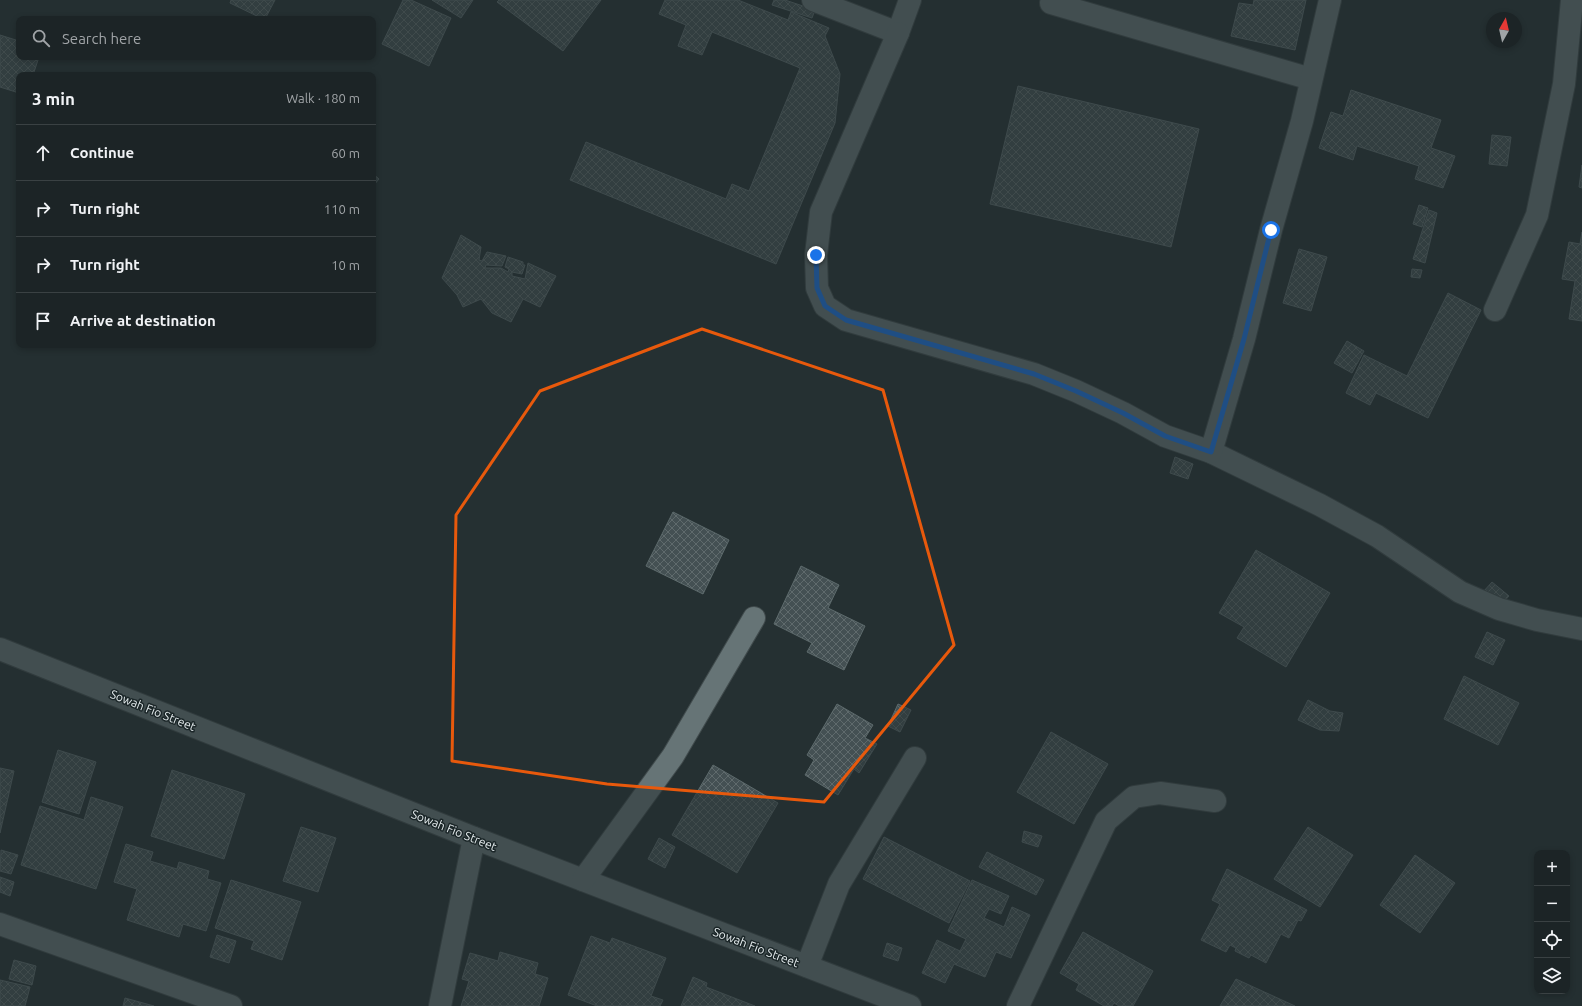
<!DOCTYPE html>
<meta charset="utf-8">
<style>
body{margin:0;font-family:Ubuntu,sans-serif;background:#252c2e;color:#f1f3f6}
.controls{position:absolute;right:12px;bottom:12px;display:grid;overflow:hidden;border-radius:8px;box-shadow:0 2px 6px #0003}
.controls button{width:36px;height:36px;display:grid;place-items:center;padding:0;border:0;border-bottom:1px solid #3a4143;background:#1c2426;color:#f1f3f6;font:20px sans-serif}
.compass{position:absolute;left:1486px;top:12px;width:36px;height:36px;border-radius:50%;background:#1c2426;box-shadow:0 2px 6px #0003;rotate:8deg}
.stop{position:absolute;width:12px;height:12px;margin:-9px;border:3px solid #1a73e8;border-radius:50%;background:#fff}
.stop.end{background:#1a73e8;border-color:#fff;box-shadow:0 1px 4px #0008}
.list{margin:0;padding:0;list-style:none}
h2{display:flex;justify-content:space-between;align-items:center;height:52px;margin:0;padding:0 16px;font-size:17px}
h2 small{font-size:13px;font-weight:400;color:#a0a4a7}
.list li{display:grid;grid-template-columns:26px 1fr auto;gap:12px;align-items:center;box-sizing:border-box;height:56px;padding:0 16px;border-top:1px solid #3a4143}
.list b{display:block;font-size:15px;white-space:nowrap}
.list em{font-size:13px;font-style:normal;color:#a0a4a7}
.icon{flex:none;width:22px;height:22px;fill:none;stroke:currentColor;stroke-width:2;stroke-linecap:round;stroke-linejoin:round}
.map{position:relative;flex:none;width:1582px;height:1006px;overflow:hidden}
.search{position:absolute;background:#1c2426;box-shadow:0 2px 6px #0003;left:16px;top:16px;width:360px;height:44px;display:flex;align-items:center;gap:10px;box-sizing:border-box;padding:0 14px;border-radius:8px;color:#a0a4a7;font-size:15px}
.panel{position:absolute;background:#1c2426;box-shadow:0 2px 6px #0003;left:16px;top:72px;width:360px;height:276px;border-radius:8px}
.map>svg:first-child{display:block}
.building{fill:url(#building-cross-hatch);stroke:#5d6a6c}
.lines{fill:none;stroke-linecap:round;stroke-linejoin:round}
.minor-casing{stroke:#414b4d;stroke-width:24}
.minor{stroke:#667476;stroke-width:22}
.route{stroke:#1a73e8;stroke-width:5}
.marked{fill:none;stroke:#e8590c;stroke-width:3;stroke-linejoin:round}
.labels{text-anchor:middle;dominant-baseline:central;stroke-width:3;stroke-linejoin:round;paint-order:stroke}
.street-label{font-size:12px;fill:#e6edef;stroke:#1b2628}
</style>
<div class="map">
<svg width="1582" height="1006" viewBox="0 0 1582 1006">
<defs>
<pattern id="building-cross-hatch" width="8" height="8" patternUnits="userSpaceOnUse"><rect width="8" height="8" fill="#445053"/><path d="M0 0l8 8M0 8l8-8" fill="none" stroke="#5f6a6c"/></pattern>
</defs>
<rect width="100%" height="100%" fill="#253032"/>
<g class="building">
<polygon points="231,0 275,0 265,19 263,19 230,3"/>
<polygon points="403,0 411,0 451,18 429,66 382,44"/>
<polygon points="432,0 473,0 461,18"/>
<polygon points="499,0 601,0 563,51 497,2"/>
<polygon points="665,0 738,0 788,20 791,12 829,28 825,36 840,74 835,123 776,264 570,180 586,142 726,199 732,184 749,191 800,68 712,32 702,55 678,46 686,25 659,14"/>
<polygon points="774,0 785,0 815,10 812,18 772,5"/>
<polygon points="1254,0 1306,0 1295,50 1231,36 1239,3 1253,5"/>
<polygon points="0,35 19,41 19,57 39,57 33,75 19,75 19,93 0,87"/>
<polygon points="1018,86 1199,129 1171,247 990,204"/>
<polygon points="1351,90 1441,120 1431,148 1455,156 1443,188 1415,179 1419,166 1357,146 1353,160 1319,148 1331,112 1343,116"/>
<polygon points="1492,135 1511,137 1507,166 1489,164"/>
<polygon points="1582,165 1582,188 1579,187"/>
<polygon points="373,174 379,179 373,186"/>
<polygon points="1419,205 1428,208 1422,227 1413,224"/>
<polygon points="1429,210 1437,213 1425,263 1413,259"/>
<polygon points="1582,232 1582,321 1569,319 1575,281 1562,279 1569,242 1580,244"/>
<polygon points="461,235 481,247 479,260 482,261 487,252 506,256 502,266 486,265 485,268 501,268 508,272 509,269 505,267 508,257 523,262 523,265 525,265 522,274 512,272 512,276 525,279 528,263 556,276 540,307 523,299 511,322 492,313 481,299 463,307 457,295 442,278"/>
<polygon points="1299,249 1327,257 1311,311 1283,303"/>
<polygon points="1412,269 1422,270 1420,278 1411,277"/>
<polygon points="1448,293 1481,310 1428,418 1376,393 1370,405 1346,393 1364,355 1407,376"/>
<polygon points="1347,341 1364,351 1352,373 1334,363"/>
<polygon points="1175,457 1193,464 1188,479 1170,473"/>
<polygon points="673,512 729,540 703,594 646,566"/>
<polygon points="1256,550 1330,593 1286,667 1237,638 1244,627 1219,613"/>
<polygon points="801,566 839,585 828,608 865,626 844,670 807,652 812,643 774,624"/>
<polygon points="1492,582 1509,596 1500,606 1483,592"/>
<polygon points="1487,632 1505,640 1493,665 1475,657"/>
<polygon points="1464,676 1519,703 1498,745 1444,719"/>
<polygon points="1308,700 1330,711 1343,713 1339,731 1320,730 1298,720"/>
<polygon points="837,704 873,725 865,738 877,744 859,773 854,769 838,795 805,775 814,760 807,755"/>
<polygon points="898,704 911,710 900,732 888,726"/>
<polygon points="1051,732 1108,764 1074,824 1017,792"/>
<polygon points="58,750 96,762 79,814 42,802"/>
<polygon points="713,765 778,803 737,873 672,835"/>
<polygon points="0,768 14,771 0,833"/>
<polygon points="172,770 245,794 224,859 151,836"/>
<polygon points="91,797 123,807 96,889 21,865 40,806 84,820"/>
<polygon points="301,827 336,838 318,892 283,881"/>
<polygon points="1308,827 1353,855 1320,907 1274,879"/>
<polygon points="1024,831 1042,836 1038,847 1022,842"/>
<polygon points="884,837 970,881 949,923 863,879"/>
<polygon points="659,838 675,847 665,868 648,859"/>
<polygon points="126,844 153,852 150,861 177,869 179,862 209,871 207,879 221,883 206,931 183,924 179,937 127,920 137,889 114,882"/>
<polygon points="1,850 18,855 11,874 0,871"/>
<polygon points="987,852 1044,880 1036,895 979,867"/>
<polygon points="1415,855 1455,883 1420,933 1380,905"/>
<polygon points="1227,869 1307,910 1301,921 1298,920 1289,938 1281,934 1266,963 1251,955 1249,958 1235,951 1236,948 1230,945 1226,952 1201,940 1220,904 1212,900"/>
<polygon points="0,877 14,882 10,896 0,892"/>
<polygon points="231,880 301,902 282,960 251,949 254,941 215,928"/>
<polygon points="972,880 1009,896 1001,914 989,909 984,918 1004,927 1012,907 1030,915 1011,958 996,952 985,977 954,964 945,983 922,973 937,940 960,951 966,939 948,931"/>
<polygon points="1083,932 1153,971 1133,1006 1119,1006 1114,1003 1112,1006 1104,1006 1076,990 1079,984 1060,973"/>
<polygon points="217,935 236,941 229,963 210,957"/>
<polygon points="591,936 610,943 612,938 666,958 651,996 663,1000 660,1006 597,1006 568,995"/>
<polygon points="887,943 902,948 898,961 883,956"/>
<polygon points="500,952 538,963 535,974 548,978 539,1006 461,1006 469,981 462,979 470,953 498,961"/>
<polygon points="14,960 36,966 32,985 9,979"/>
<polygon points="693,977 707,983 706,987 755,1006 681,1006"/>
<polygon points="1236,979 1295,1006 1220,1006"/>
<polygon points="0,980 30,987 25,1006 0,1006"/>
<polygon points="125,998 154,1006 123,1006"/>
</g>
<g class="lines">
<defs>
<g id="minor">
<polyline points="813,0 898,33 910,0"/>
<polyline points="1051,3 1311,79"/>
<polyline points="898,33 821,212 816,255 817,288 825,306 846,320 1034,374 1076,391 1123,413 1165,436 1211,452 1320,505 1377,536 1460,592 1499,609 1537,620 1582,629"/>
<polyline points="1495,310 1537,215 1564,84 1572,0"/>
<polyline points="1211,452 1244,339 1271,230 1302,121 1330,0"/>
<polyline points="0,649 474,838 910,1006"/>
<polyline points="583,880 673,756 754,618"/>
<polyline points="0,924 231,1006"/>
<polyline points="807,966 839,884 915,758"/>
<polyline points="440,1006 474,838"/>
<polyline points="1018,1006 1106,821 1134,797 1160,793 1215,801"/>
</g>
</defs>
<use href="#minor" class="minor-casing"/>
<use href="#minor" class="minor"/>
</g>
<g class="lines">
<polyline class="route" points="816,255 817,288 825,306 846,320 1034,374 1076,391 1123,413 1165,436 1211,452 1244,339 1271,230"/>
</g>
<path d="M0 0H1582V1006H0ZM702,329l181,61 71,255 -130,157 -217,-18 -155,-23 4,-246 84,-124z" fill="#253032" fill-opacity=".55" fill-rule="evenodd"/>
<path class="marked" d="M702,329l181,61 71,255 -130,157 -217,-18 -155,-23 4,-246 84,-124z"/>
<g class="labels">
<g class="street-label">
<text transform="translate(153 710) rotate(22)">Sowah Fio Street</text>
<text transform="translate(454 830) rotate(22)">Sowah Fio Street</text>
<text transform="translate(756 947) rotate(21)">Sowah Fio Street</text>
</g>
</g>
</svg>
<div class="controls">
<button>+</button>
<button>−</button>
<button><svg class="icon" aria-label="locate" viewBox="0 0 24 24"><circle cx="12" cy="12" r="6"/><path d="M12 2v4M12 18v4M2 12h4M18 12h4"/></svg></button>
<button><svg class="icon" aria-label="layers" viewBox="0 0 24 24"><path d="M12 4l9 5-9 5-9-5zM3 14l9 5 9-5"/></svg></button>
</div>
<svg class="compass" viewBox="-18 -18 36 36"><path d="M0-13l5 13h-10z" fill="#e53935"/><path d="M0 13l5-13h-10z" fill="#a0a4a7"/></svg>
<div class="stop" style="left:1271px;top:230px"></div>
<div class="stop end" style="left:816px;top:255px"></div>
<div class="search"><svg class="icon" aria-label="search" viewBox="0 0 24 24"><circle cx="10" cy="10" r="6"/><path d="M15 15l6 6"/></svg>Search here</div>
<section class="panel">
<h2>3 min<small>Walk · 180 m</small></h2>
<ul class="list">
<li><svg class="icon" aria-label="ahead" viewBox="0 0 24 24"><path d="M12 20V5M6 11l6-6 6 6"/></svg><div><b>Continue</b></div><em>60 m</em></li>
<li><svg class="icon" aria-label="right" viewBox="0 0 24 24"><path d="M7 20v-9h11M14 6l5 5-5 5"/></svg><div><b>Turn right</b></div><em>110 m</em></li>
<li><svg class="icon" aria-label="right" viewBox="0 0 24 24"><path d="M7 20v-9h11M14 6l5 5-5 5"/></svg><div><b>Turn right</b></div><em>10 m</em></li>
<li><svg class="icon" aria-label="arrive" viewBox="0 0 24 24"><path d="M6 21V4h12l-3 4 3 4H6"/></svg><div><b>Arrive at destination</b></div></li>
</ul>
</section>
</div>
